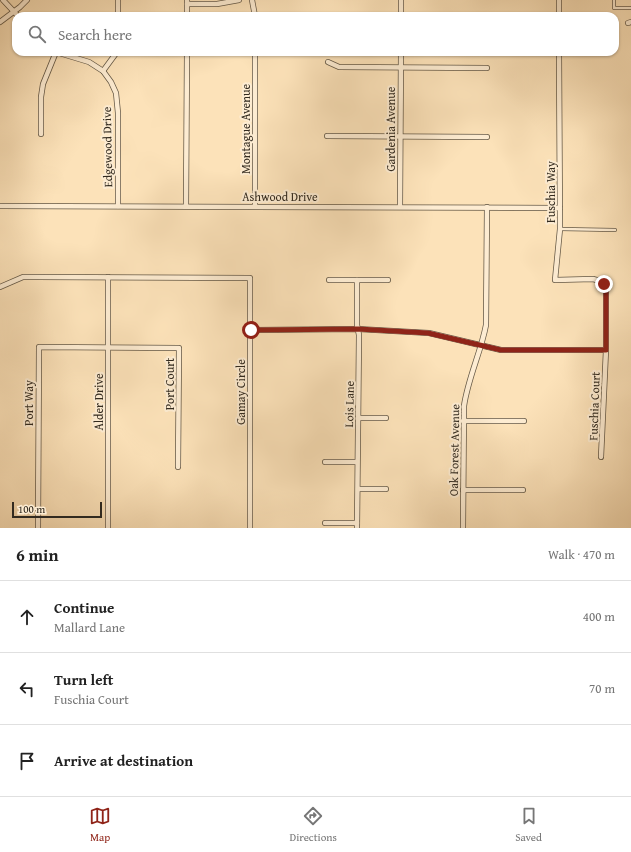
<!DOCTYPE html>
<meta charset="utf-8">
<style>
body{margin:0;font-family:"Gentium Book Plus",serif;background:#f6f6f6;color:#222}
.scale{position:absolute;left:12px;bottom:10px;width:90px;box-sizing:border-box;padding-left:4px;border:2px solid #322a1f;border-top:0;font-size:11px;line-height:14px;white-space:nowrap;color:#322a1f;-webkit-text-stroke:3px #fdecd2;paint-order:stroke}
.stop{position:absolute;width:12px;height:12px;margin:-9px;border:3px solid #8f2418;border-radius:50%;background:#fff}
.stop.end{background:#8f2418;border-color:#fff;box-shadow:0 1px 4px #0008}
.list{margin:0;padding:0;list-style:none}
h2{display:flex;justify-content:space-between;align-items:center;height:52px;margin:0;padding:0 16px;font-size:17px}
h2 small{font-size:13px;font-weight:400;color:#767676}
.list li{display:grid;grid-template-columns:26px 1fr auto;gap:12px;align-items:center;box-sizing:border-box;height:72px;padding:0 16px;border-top:1px solid #e0e0e0}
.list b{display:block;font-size:15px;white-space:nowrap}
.list p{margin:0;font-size:13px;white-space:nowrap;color:#767676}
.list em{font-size:13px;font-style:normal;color:#767676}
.icon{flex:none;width:22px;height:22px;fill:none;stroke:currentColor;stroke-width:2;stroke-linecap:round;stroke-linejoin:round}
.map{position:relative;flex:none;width:631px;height:528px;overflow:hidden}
.search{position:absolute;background:#fff;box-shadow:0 1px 3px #0004;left:12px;right:12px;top:12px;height:44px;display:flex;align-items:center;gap:10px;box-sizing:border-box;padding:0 14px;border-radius:12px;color:#767676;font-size:15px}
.sheet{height:268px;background:#fff}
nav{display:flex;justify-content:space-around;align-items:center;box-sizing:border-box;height:56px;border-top:1px solid #e0e0e0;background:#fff;font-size:11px;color:#767676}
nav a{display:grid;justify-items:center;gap:2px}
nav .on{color:#8f2418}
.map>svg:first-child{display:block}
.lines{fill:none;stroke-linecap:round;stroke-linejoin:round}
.service-casing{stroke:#645846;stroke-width:4}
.minor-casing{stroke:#645846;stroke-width:6}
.service{stroke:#fdecd2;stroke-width:2.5}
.minor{stroke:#fdecd2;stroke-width:4.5}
.route{stroke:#8f2418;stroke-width:5}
.labels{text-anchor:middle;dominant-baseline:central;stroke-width:4;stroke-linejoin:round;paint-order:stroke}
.street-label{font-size:12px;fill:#322a1f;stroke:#fdecd2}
</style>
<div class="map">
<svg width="631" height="528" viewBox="0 0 631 528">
<rect width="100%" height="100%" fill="#fce2b9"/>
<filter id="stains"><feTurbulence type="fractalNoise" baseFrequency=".005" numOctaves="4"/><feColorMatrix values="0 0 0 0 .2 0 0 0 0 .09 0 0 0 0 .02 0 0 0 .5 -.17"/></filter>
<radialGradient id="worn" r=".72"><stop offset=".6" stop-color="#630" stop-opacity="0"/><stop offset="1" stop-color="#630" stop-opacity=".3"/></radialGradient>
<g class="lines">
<defs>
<g id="service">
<polyline points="614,0 614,8 631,8"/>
<polyline points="560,229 615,230"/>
</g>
<g id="minor">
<polyline points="3,0 18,16"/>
<polyline points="118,0 118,16"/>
<polyline points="252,0 255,16"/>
<polyline points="559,0 559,16"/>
<polyline points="187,4 217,4 239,0"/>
<polyline points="187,16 187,0"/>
<polyline points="401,16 401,0"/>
<polyline points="0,22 20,7 27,0"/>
<polyline points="628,23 631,22"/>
<polyline points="56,52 89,62 103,71 111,82 116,93 118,113 118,206"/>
<polyline points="255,52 255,206"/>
<polyline points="559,52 560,229 555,280 593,279 600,281 606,288 606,350 601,457"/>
<polyline points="328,62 339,67 487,68"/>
<polyline points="103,71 117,52"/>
<polyline points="41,134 41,97 43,84 56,52"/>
<polyline points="327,136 487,137"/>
<polyline points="0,206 560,208"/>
<polyline points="186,206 187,52"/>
<polyline points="400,206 401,52"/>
<polyline points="329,280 388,280"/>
<polyline points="357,280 357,325 359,335 357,528"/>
<polyline points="0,287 23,277 37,277 250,278 250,528"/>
<polyline points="251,330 358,329 429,333 501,350 606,350"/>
<polyline points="359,418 386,418"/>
<polyline points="463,421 524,421"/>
<polyline points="325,462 357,462"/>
<polyline points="358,489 386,489"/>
<polyline points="463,490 523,490"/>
<polyline points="325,523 357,523"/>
<polyline points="38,528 39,347 179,348 178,467"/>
<polyline points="108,528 108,277"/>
<path d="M463,528l1,-122c4,-28 17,-54 22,-81l1,-118"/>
</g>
</defs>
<use href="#service" class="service-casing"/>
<use href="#minor" class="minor-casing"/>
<use href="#service" class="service"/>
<use href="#minor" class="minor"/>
</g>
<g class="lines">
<polyline class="route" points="251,330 358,329 428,333 501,350 606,350 606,288 604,284"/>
</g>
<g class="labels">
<g class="street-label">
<text transform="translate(245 129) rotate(-90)">Montague Avenue</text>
<text transform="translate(390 129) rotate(-90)">Gardenia Avenue</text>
<text transform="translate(107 147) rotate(-91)">Edgewood Drive</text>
<text transform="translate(550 192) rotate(-90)">Fuschia Way</text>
<text x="280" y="196">Ashwood Drive</text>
<text transform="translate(169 384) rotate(-90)">Port Court</text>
<text transform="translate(240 392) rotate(-90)">Gamay Circle</text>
<text transform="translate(98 402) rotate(-90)">Alder Drive</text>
<text transform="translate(28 403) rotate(-90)">Port Way</text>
<text transform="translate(349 404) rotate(-89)">Lois Lane</text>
<text transform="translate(594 406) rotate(-88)">Fuschia Court</text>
<text transform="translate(454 450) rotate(-89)">Oak Forest Avenue</text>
</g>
</g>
<rect width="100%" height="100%" filter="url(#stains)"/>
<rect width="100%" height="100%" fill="url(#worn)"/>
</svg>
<div class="scale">100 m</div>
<div class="stop" style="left:251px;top:330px"></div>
<div class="stop end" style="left:604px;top:284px"></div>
<div class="search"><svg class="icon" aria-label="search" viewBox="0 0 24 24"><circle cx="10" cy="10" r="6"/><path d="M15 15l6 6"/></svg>Search here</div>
</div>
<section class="sheet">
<h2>6 min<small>Walk · 470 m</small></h2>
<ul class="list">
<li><svg class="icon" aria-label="ahead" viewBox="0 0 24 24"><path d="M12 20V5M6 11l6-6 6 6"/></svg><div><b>Continue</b><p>Mallard Lane</p></div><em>400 m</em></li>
<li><svg class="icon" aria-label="left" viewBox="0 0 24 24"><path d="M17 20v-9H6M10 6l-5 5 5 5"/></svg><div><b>Turn left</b><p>Fuschia Court</p></div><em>70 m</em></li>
<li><svg class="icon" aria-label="arrive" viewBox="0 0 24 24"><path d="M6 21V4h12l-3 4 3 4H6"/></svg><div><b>Arrive at destination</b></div></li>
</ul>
</section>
<nav>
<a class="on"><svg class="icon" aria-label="map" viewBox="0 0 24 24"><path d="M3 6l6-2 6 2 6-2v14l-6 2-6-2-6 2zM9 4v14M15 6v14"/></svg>Map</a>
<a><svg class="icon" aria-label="directions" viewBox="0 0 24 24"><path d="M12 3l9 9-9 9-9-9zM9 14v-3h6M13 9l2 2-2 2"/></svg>Directions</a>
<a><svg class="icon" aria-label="saved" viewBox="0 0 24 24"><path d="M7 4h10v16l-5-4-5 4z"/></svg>Saved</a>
</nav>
